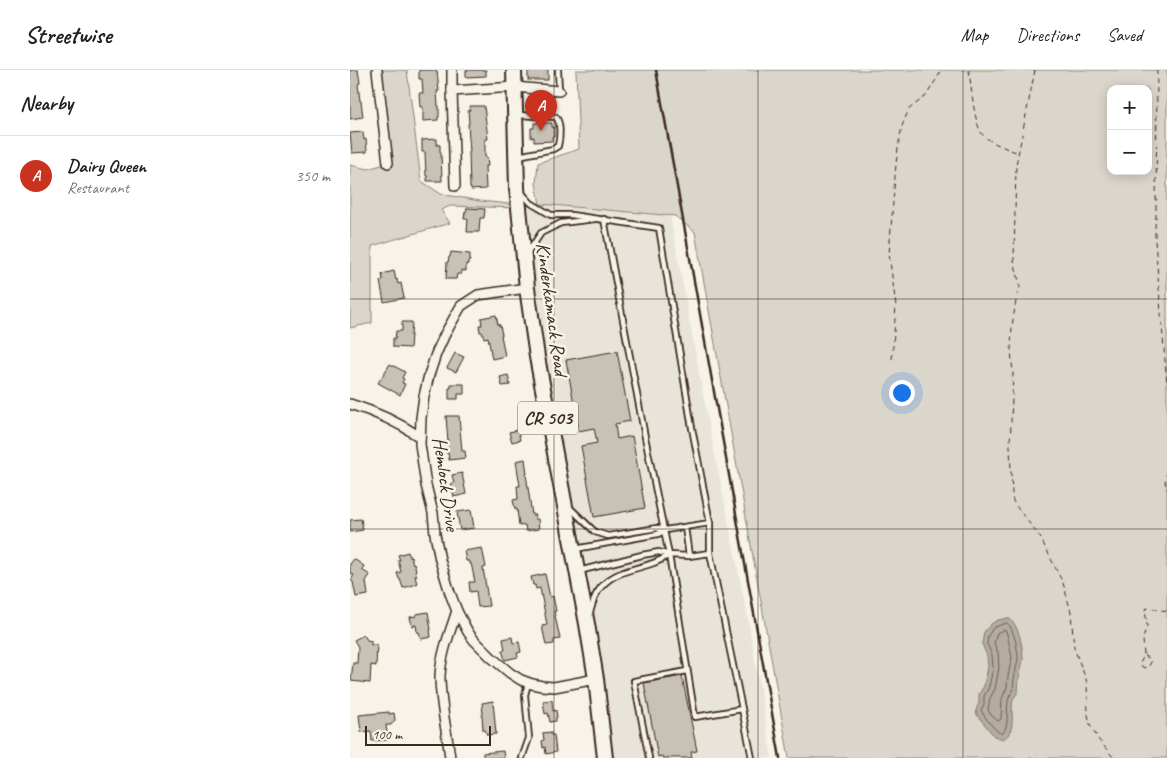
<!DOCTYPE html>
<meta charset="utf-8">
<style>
body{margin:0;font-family:Caveat,sans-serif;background:#f2f2f2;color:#202124}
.controls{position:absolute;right:15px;top:15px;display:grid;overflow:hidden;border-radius:10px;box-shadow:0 2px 12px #0003}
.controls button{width:45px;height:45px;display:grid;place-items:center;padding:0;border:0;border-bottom:1px solid #e0e0e0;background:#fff;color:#202124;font:25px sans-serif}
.scale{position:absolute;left:15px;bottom:12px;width:126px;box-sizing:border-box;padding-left:5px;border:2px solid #3b2a1e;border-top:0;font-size:14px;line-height:18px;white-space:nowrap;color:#3b2a1e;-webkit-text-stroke:4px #f7f3e8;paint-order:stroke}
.you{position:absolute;left:551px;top:322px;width:18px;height:18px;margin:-12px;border:4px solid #fff;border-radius:50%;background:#1a73e8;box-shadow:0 0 0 8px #1a73e833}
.badge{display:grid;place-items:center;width:32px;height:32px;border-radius:50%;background:#c8321e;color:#fff;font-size:16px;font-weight:700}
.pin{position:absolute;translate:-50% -41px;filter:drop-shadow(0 1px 2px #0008)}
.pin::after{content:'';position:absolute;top:26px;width:18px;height:15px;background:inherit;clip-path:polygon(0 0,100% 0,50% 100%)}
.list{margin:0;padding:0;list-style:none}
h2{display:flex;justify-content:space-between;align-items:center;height:65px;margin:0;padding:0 20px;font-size:21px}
h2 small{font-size:16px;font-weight:400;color:#757577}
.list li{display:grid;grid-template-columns:32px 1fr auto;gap:15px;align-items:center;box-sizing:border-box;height:80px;padding:0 20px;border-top:1px solid #e0e0e0}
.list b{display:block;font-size:19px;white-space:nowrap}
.list p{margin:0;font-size:16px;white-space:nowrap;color:#757577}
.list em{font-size:16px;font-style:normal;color:#757577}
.map{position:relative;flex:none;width:817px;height:688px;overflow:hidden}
header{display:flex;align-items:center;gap:30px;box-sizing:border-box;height:70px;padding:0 25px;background:#fff;border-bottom:1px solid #e0e0e0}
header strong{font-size:24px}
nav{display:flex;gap:28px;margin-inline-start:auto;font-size:18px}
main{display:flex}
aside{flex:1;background:#fff}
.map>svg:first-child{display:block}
.built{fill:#e9e4d9}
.green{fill:#dbd6cb;stroke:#8b8074;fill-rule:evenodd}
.water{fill:#b4aca0;stroke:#84786c}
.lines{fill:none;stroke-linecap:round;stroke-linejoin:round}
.shore{stroke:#6b5e52;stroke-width:1}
.building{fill:#c8c1b6;stroke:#3b2a1e}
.lane-casing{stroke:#3b2a1e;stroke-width:8}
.street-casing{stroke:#3b2a1e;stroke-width:12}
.primary-casing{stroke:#3b2a1e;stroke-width:18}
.path{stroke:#3b2a1e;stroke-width:1;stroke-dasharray:5 4;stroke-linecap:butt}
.lane{stroke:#f7f3e8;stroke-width:4.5}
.street{stroke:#f7f3e8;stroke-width:9}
.primary{stroke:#f7f3e8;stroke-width:14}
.rail{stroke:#3b2a1e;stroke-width:2.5}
.grid{fill:none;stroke:#3b2a1e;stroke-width:1;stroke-opacity:0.55}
.labels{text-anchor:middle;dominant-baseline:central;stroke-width:5;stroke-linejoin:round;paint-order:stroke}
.shield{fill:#f7f3e8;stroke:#73665b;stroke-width:1}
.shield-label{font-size:19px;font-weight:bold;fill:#3b2a1e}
.street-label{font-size:20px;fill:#3b2a1e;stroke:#f7f3e8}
</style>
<header>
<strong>Streetwise</strong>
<nav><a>Map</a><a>Directions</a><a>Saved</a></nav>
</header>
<main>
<aside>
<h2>Nearby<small></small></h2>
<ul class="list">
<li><span class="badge">A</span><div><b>Dairy Queen</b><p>Restaurant</p></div><em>350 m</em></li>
</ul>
</aside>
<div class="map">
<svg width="817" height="688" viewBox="0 0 817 688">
<rect width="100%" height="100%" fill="#f7f3e8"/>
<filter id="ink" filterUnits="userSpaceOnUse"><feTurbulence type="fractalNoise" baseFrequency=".02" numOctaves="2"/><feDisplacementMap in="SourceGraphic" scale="10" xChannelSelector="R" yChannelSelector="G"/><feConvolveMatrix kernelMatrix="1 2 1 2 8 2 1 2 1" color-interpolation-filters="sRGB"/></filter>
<g filter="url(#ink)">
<polygon class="built" points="190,134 320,145 355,335 398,549 422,688 255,688 169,135"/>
<g class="green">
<polygon points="27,0 57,0 71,111 91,124 130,131 169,135 169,138 100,136 91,140 100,153 22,176 22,253 0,258 0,95 18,99 38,93"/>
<path d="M226,0h591v688h-378l-94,-526 -20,-16 -135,-12 -4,-21 2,-20 41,-14zM761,19h37v82h-37z"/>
</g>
<path class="water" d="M658,548c11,5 15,30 15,42 -1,6 -3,12 -4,19 -1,3 0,8 -1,11 0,4 -4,6 -5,10 -3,13 4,32 -10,39l-9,-3 -17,-21 -1,-5 3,-7v-9l5,-8 4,-19 -1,-11 -5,-12 2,-12 7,-8 7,-4z"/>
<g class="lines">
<g class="shore">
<path d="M657,553c7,5 11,27 11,36 -1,7 -3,13 -4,20 -1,3 0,8 -1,11 -2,4 -4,6 -5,11 -2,11 2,25 -6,33 -7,-3 -18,-17 -21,-24l3,-6v-8l5,-9 4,-19 -1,-13 -5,-11 1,-8 5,-8z"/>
<polygon points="654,560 656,561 657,564 662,587 658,606 657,617 652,629 651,649 648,651 641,645 638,640 640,628 645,619 649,598 648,583 644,573 647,563"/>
</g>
</g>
<g class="building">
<polygon points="0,0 8,0 10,13 8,14 10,31 11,31 13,47 0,49"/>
<polygon points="69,0 85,0 85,1 87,1 89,21 87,21 88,36 89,36 89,47 88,47 88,50 73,51 73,37 70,37 69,23 73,23 72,9 69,9"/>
<polygon points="116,0 136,0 136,6 116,7"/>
<rect x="178" y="0" width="20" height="10"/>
<polygon points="120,36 134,36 138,69 135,69 135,87 137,87 138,96 135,96 136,119 121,120 121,118 120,118 119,82 120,82 118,54 119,54 118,40 120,40"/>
<polygon points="184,53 202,53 202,57 204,57 204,67 202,67 202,71 184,72 184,67 181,68 181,58 184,58"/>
<polygon points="13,62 14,70 16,69 17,82 2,83 0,63"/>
<polygon points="87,69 87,75 90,75 90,82 91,82 92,111 77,111 77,106 76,106 75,82 72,82 72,70"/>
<polygon points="117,138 135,139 134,148 130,148 129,162 117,162 118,149 114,149 115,142 116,142"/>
<polygon points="101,182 120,184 120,191 118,191 118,194 116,194 116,201 111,200 111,204 107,204 106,209 96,209 97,192 98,192 99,187 100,187"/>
<polygon points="44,201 46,210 47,209 48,214 51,213 54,228 34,232 30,211 33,210 32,204"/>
<polygon points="146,245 148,255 150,255 152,265 151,265 155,286 142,289 138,267 134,268 132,262 130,262 129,255 132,255 131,248"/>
<polygon points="52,252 62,252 60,278 43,277 43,268 45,269 46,261 52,261"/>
<polygon points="267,281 280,351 265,354 267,369 282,366 295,438 244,447 231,376 247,373 244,358 229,361 216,290"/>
<polygon points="105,283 114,287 106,302 97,298"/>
<polygon points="40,294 55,302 52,308 54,309 52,313 55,314 50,325 28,313"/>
<polygon points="158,305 160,315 152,316 150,307"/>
<polygon points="101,314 114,314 114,324 108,324 108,329 99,329 99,318 101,318"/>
<polygon points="96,346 109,346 112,381 115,381 116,388 99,390 98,383 96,383 94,372 98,372"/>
<polygon points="168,360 170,370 162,372 159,362"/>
<polygon points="175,389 177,404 176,404 182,445 185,445 185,449 188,449 189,459 176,461 175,455 169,456 167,439 165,439 163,430 168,429 167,416 170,416 166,391"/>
<polygon points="112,403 116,424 104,427 101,414 104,413 102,405"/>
<polygon points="121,440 124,458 110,460 107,442"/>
<polygon points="11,449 13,460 0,462 0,450"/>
<polygon points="132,478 136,497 133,498 139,536 128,537 126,521 120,522 119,512 125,512 121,493 119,494 119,491 116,491 114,481"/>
<polygon points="58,482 60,488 61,487 63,494 64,493 66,500 65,501 67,506 65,506 67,514 53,518 50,509 49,509 47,503 51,502 48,490 50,490 48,485"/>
<polygon points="4,489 14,496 12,500 20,505 16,511 18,525 6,527 3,512 1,510 4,505 0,503 0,494"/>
<polygon points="195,504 200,527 203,526 206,541 204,541 210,569 204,570 204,574 196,575 192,556 197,555 190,518 186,519 185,515 183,515 181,507"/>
<polygon points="78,542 81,560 80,560 81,567 71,569 69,562 67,562 66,555 62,556 60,547 66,546 66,544"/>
<polygon points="14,565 17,570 21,571 21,575 27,575 26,596 21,595 20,613 1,611 3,593 7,593 8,577 4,570"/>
<polygon points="162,567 163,573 169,572 171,582 167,583 168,587 155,590 152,580 155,580 153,569"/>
<polygon points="332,606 347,681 341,682 342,688 313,688 312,686 308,687 294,613"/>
<polygon points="202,630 203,641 206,640 207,647 206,647 206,651 200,652 198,643 195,644 193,631"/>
<polygon points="143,631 146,664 137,665 135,660 133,660 132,645 133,644 132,633"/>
<polygon points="39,642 39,644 44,643 45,650 41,655 36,655 38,670 22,671 21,661 11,662 9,645"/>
<polygon points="201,662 201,665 204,665 206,682 196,684 195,677 193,678 192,671 194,670 193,663"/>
<polygon points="153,681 154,688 133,688 133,683"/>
</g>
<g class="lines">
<defs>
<g id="lane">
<polyline points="208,0 209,21"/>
<path d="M168,86l35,-7 5,-3c2,-8 3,-23 -2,-29l-38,-2"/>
<polyline points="171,122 181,133 201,145 221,145 309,158 342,358 360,453 315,460 308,464 225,479"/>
<polyline points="254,149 295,367 319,485 345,647 392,639 402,688"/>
<polyline points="177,184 191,163 211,153 245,149"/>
<polyline points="218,436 245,462 258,466 307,458 315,460"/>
<polyline points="360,453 360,483"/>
<polyline points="335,457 339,486"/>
<polyline points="229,501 292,485 309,482 319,485 339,486 360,483 392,639"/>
<path d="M239,545c3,-7 4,-16 8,-22 16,-28 49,-21 72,-38"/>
<polyline points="172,688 179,668 175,625 178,613"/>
<polyline points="299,688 284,611 337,601"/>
</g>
<g id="street">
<polyline points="27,0 38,93"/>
<polyline points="102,0 102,21"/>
<polyline points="105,116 102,21 165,17 209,21"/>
<polyline points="177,218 128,225 111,236 95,264 86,284 79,305 74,326 71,348 70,374 76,415 83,443 85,464 90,490 100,523 107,541 118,562 124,570 141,587 160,603 171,610 182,614 192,616 204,617 246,609"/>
<path d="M0,334c26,8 48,18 70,33"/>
<path d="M100,688c-3,-27 -10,-55 -10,-82 1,-22 10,-44 17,-65"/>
</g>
<polyline id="primary" points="164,0 167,118 177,218 187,287 237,554 246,609 255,688"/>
</defs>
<use href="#lane" class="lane-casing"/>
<use href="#street" class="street-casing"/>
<use href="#primary" class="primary-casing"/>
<g class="path">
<path d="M619,0c2,14 5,56 14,65 9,9 24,13 35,18"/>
<polyline points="685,0 666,95 664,190 668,207 670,217 666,231 662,256 661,280 663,303 660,377 662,424 663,431 666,436 690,467 713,513 721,542 724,578 737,612 738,645 740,654 748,669 764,688"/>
<polyline points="807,0 806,146 805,156 805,171 817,315"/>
<polyline points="542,289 546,236 539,184 546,94 548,78 552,56 559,39 576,26 592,0"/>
<polyline points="817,401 815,412 817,420"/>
<polyline points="794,586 799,588 801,592 799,596 795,598 791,596 790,593 794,586 793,568 797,556 795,539 798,538 817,541"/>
</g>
<use href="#lane" class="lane"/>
<use href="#street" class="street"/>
<use href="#primary" class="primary"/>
<polyline class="rail" points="306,0 430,688"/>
</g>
</g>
<path class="grid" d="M204,0v688M408,0v688M613,0v688M0,229h817M0,459h817"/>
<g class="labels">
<rect class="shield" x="168" y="331.5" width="60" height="33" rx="4"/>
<g class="shield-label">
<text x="198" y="348">CR 503</text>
</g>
<g class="street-label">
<text transform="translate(202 239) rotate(82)">Kinderkamack Road</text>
<text transform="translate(96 414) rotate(82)">Hemlock Drive</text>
</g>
</g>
</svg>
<div class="controls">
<button>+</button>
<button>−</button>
</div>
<div class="scale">100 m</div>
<div class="you"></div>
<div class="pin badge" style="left:191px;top:61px">A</div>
</div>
</main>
